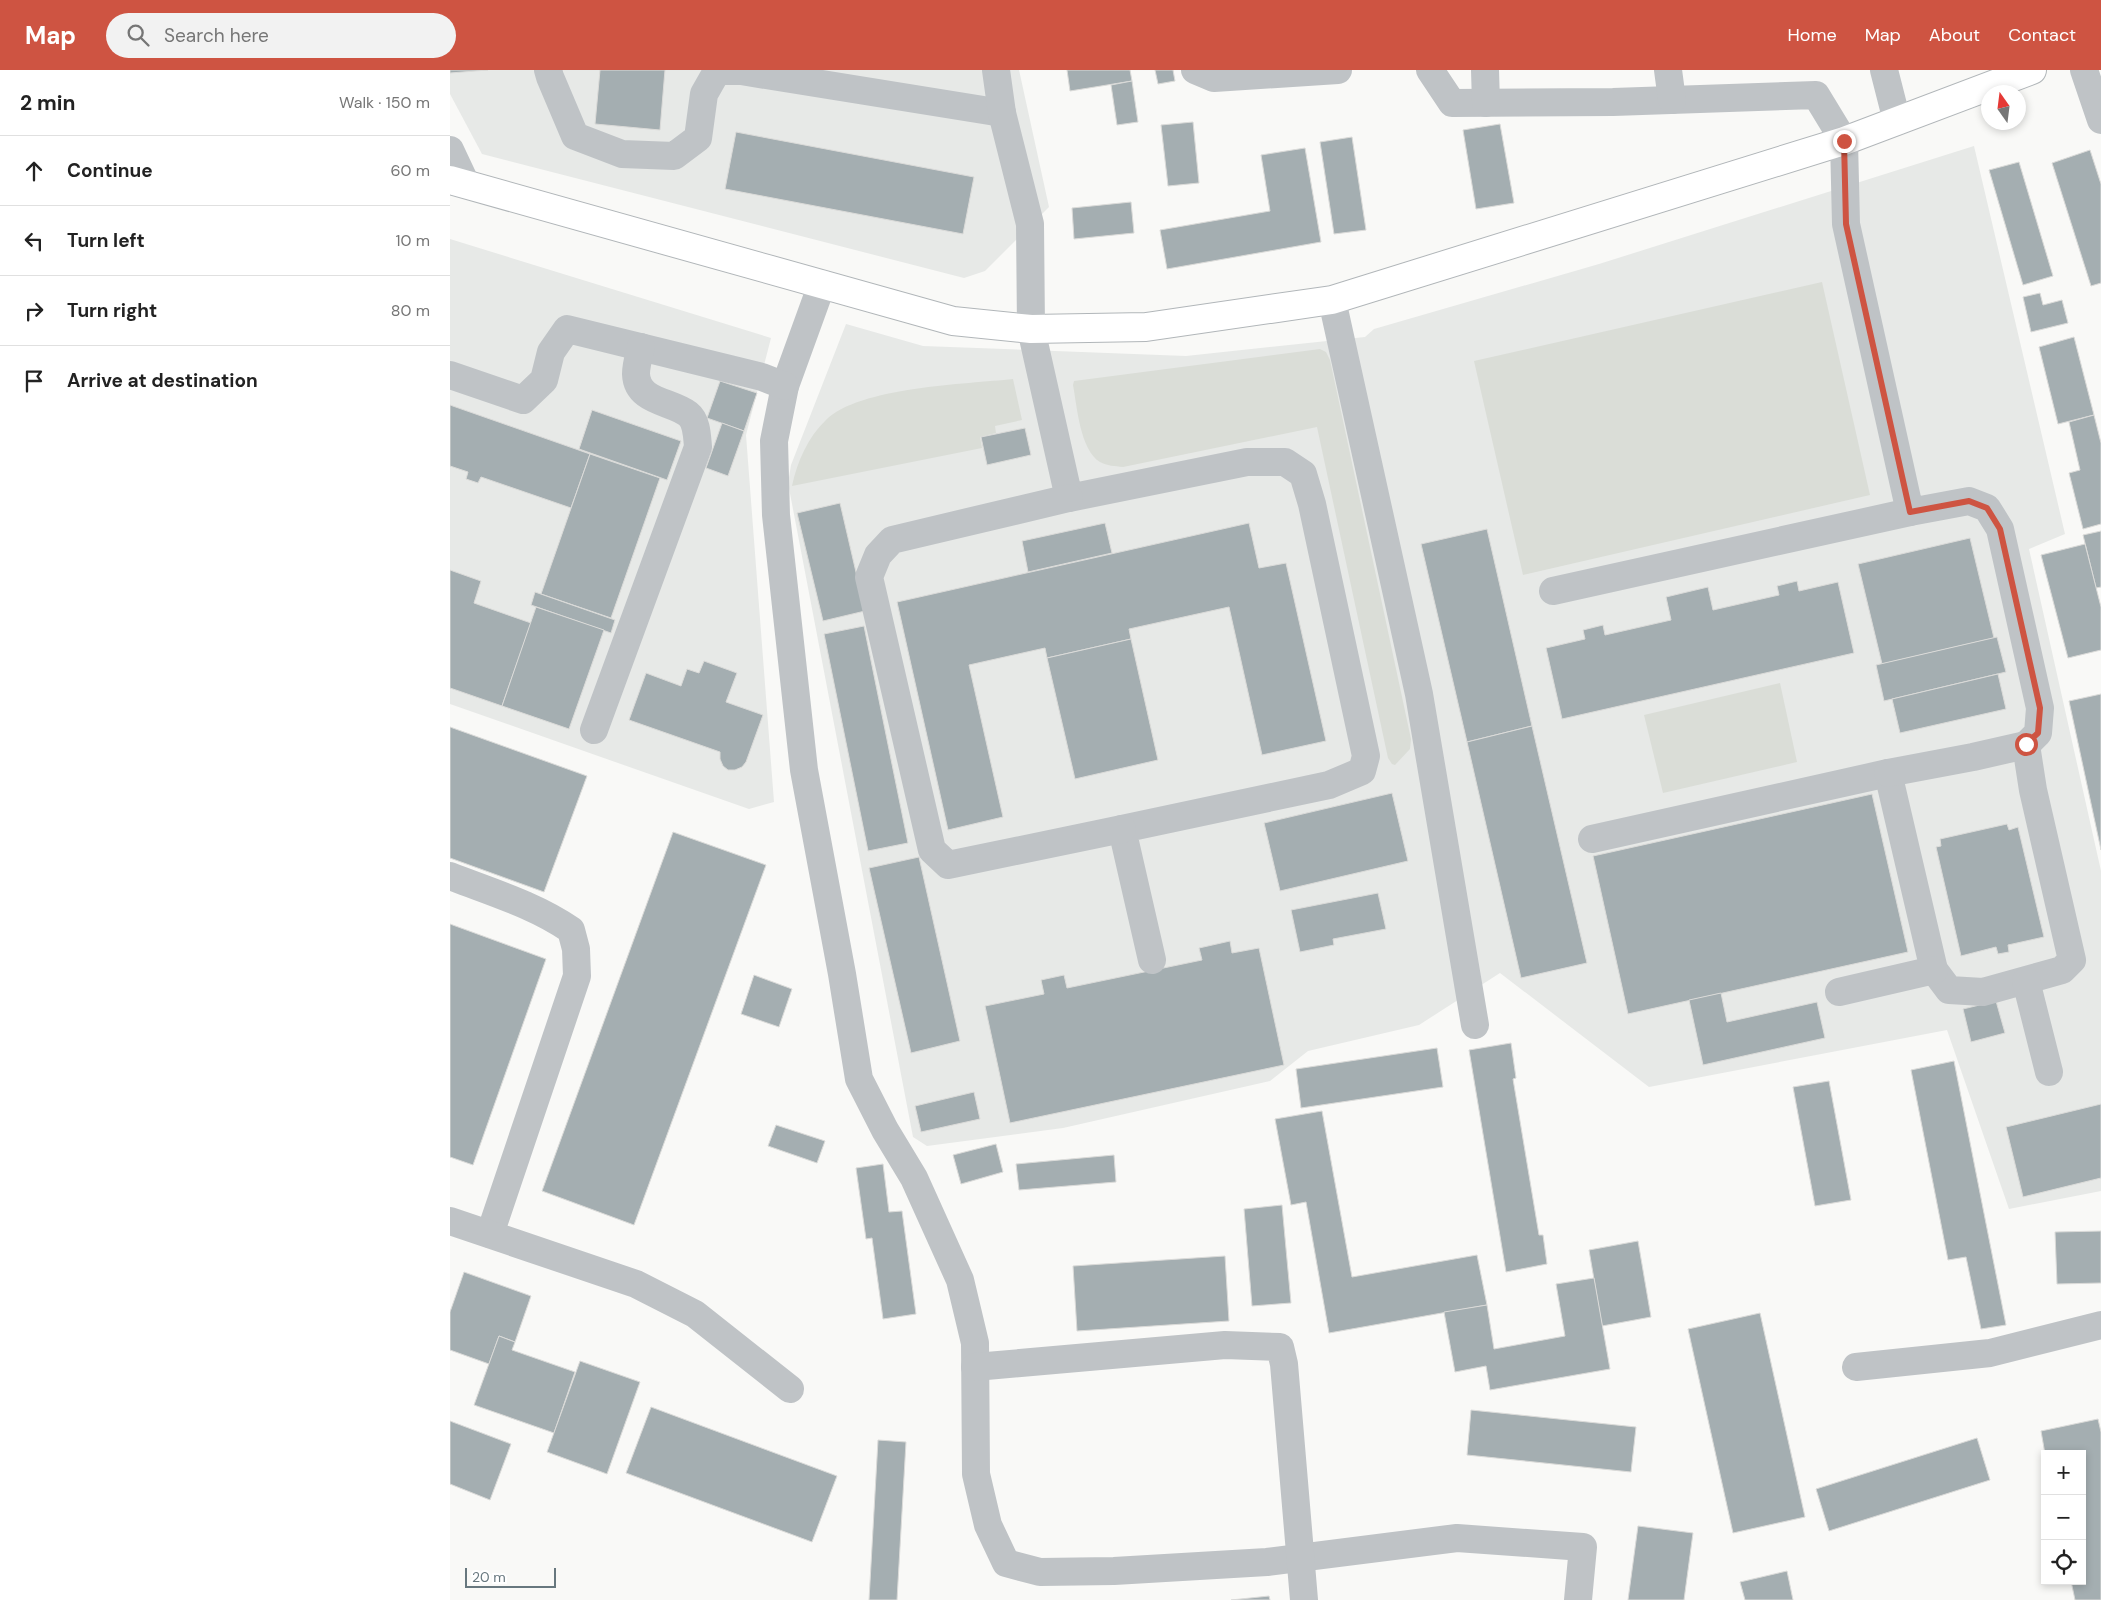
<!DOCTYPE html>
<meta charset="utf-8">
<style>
body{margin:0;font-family:"DM Sans",sans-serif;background:#f2f2f2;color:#222}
.controls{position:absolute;right:15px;bottom:15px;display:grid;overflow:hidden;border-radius:0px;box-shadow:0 2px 8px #0003}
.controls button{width:45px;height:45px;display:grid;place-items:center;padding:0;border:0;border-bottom:1px solid #e0e0e0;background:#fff;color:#222;font:25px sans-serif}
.compass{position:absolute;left:1531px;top:15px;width:45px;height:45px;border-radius:50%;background:#fff;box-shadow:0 2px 8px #0003;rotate:346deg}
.scale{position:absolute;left:15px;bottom:12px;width:91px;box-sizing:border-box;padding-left:5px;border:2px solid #67777e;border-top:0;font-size:14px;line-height:18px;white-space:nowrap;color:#67777e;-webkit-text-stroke:4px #fff;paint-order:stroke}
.stop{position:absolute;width:15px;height:15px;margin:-11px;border:4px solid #ce5442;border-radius:50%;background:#fff}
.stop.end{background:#ce5442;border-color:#fff;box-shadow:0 1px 5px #0008}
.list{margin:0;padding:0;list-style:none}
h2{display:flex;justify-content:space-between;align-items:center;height:65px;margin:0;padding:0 20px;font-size:21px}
h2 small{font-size:16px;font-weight:400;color:#767676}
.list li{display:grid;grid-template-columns:32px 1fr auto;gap:15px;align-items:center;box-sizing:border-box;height:70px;padding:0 20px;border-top:1px solid #e0e0e0}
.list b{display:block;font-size:19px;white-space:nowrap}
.list em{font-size:16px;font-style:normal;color:#767676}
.icon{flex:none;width:28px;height:28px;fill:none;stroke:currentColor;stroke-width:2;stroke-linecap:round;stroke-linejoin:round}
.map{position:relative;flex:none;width:1651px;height:1530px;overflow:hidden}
header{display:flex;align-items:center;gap:30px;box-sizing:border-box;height:70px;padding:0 25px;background:#ce5442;color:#fff}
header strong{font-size:24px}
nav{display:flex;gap:28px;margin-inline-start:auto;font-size:18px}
.search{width:350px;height:45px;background:#f2f2f2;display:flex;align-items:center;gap:12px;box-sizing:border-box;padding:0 18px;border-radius:28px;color:#767676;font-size:19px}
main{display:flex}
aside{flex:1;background:#fff}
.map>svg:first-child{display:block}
.built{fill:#e7e9e7}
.green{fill:#daddd7}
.building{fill:#a4aeb1;stroke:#dbdbd9}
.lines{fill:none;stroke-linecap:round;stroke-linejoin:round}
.major-casing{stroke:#b1b6b9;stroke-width:30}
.minor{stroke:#bfc3c6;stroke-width:28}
.major{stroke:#fff;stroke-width:28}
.route{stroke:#ce5442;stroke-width:6}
</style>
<header>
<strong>Map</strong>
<div class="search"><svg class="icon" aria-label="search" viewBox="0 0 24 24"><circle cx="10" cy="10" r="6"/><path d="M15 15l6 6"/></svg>Search here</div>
<nav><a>Home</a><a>Map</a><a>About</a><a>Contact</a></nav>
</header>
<main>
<aside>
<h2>2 min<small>Walk · 150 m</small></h2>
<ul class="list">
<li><svg class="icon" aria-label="ahead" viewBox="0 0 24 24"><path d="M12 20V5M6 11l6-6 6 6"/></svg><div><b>Continue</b></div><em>60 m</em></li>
<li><svg class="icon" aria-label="left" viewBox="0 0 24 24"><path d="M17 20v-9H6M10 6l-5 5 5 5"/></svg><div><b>Turn left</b></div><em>10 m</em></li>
<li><svg class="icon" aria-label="right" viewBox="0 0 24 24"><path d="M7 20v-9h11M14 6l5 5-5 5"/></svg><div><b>Turn right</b></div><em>80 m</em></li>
<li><svg class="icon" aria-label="arrive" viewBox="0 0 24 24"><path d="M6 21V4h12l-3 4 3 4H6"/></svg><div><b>Arrive at destination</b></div></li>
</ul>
</aside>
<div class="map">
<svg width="1651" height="1530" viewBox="0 0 1651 1530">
<rect width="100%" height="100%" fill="#f9f9f7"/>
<g class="built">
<polygon points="0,0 569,0 599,137 535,201 514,208 32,84 0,24"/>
<polygon points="1524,76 1615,464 1579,479 1651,801 1651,1121 1559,1139 1497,960 1199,1017 1050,903 969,955 858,981 820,1011 613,1058 477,1076 463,1067 338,413 341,395 396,254 473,276 736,286 915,267 924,259 1149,194"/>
<polygon points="0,169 321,268 296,365 324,732 299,739 0,634"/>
</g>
<g class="green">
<polygon points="1372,212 1420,425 1073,505 1024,291"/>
<path d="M870,279l6,3 4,8 81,379 -1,10 -15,16 -3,-1 -4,-6 -71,-331 -194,40c-8,-1 -16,-1 -23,-5 -20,-12 -23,-56 -27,-77l1,-4z"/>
<path d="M563,309l9,41 -27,6 1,7 -16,4 2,11 -190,38c5,-24 16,-49 34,-66 33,-33 141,-36 187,-41z"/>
<polygon points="1330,613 1347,692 1213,723 1194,645"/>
</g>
<g class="building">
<polygon points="0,0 38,0 0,3"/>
<polygon points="150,0 215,0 210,60 145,54"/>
<polygon points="617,0 680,0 682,11 620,21"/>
<polygon points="705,0 723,0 725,11 708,14"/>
<polygon points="682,11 688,52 667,55 661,15"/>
<polygon points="743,52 749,113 718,116 711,55"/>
<polygon points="1050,54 1064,133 1026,139 1013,60"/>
<polygon points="286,62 524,107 513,164 275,119"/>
<polygon points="902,67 916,160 884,164 870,72"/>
<polygon points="855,78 871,172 717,199 710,160 820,141 811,85"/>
<polygon points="1640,80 1651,114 1651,213 1641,216 1602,93"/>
<polygon points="1569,92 1603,206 1573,215 1539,100"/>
<polygon points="681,132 684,163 624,169 622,138"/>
<polygon points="1590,223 1593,235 1612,230 1618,253 1581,262 1573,227"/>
<polygon points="1624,267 1644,345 1608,354 1589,277"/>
<polygon points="270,311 307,323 294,361 257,348"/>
<polygon points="0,335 140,384 121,438 31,407 28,413 16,409 18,402 0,396"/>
<polygon points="142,340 231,371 217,410 129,379"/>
<polygon points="1644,345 1651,373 1651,454 1633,459 1619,403 1630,400 1619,352"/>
<polygon points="272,353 294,361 278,406 256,398"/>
<polygon points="575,358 581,385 537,395 531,367"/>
<polygon points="140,384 210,408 161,548 91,524"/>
<polygon points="390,433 415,541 373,551 347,443"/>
<polygon points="655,453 662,483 578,502 572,471"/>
<polygon points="799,453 809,498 836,493 876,671 812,685 779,537 679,559 681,569 597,588 595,578 519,595 553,747 498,760 447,532"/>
<polygon points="1037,459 1082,656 1017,672 971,474"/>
<polygon points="1651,461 1651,517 1646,518 1633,465"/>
<polygon points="1520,468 1544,568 1432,594 1408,494"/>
<polygon points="1635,474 1651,537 1651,580 1618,588 1591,485"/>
<polygon points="0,500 31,511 24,533 81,553 52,636 0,618"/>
<polygon points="1347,511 1349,521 1388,512 1404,583 1112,649 1096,578 1135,569 1133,560 1153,555 1155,565 1221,550 1216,527 1258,517 1263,540 1329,525 1327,516"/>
<polygon points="85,522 165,550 161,563 81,535"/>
<polygon points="86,537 154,560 119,659 52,636"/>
<polygon points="414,556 458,773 418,781 374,564"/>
<polygon points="1547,567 1556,602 1434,631 1426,595"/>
<polygon points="681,569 708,690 625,709 597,588"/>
<polygon points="254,591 287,603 276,632 313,645 296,692 292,697 285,700 278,700 273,696 270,689 270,682 179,650 196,603 231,616 237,599 249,603"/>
<polygon points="1548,604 1556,639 1450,663 1442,629"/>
<polygon points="1651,624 1651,780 1619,631"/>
<polygon points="1082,656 1137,893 1071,908 1017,672"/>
<polygon points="0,657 137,706 94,822 0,788"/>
<polygon points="942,723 958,791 830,821 814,753"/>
<polygon points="1422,724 1458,882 1178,944 1143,786"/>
<polygon points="1557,754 1559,760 1568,757 1594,867 1558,875 1559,882 1548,884 1546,877 1511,886 1486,777 1491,776 1490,769"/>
<polygon points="223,762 316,795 184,1155 92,1121"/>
<polygon points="469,787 510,971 461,983 419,798"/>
<polygon points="928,823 936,859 883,869 884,875 850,882 841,840"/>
<polygon points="0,854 96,889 23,1095 0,1087"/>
<polygon points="780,871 782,883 809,878 834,995 560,1053 535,936 594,924 591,910 614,905 617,918 752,890 749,878"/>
<polygon points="304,905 342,919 329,957 291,944"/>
<polygon points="1271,923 1277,952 1367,932 1375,968 1253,995 1239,930"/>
<polygon points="1546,931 1555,963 1521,972 1513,939"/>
<polygon points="1061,973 1066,1008 1063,1009 1089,1165 1093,1165 1097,1194 1056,1202 1019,980"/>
<polygon points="987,978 993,1017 851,1038 846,999"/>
<polygon points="1504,991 1556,1255 1531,1259 1516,1187 1498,1190 1461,1000"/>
<polygon points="1379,1011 1401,1130 1365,1136 1343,1017"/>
<polygon points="524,1022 530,1049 471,1062 465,1036"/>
<polygon points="1651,1034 1651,1108 1573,1127 1556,1057"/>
<polygon points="872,1041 902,1207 1027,1185 1037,1235 879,1263 856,1132 841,1135 825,1049"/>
<polygon points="326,1055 375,1071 367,1093 318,1076"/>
<polygon points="546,1074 553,1102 511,1114 503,1085"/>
<polygon points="664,1085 666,1112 569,1120 566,1094"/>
<polygon points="433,1094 439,1142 452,1141 466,1244 433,1249 422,1168 416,1169 406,1098"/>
<polygon points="832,1135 841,1233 802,1236 794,1139"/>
<polygon points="1651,1161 1651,1213 1607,1214 1605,1162"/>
<polygon points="1188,1171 1201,1247 1152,1256 1139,1180"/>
<polygon points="775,1186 779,1251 627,1261 623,1196"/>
<polygon points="14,1202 81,1226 65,1272 49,1266 39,1294 0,1280 0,1242"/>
<polygon points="1144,1208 1160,1299 1040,1320 1036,1296 1005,1302 994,1242 1037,1235 1044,1279 1115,1266 1106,1214"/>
<polygon points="1310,1243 1355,1447 1283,1463 1238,1259"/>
<polygon points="49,1266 65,1272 62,1280 125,1302 104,1363 24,1335"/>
<polygon points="130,1291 190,1312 157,1404 97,1382"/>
<polygon points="201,1337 387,1406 362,1472 176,1403"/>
<polygon points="1021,1340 1186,1357 1181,1402 1017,1385"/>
<polygon points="1648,1349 1651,1362 1651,1530 1625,1530 1621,1511 1632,1511 1632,1384 1595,1384 1591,1361"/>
<polygon points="0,1351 61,1374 40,1430 0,1414"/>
<polygon points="1527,1368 1540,1410 1379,1461 1366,1419"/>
<polygon points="428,1370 456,1372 447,1530 419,1530"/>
<polygon points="1188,1456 1243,1463 1234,1530 1178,1530"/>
<polygon points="1337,1501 1343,1530 1295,1530 1290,1512"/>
<polygon points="819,1526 820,1530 781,1530"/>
</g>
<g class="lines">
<defs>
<polyline id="major" points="0,110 503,251 581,259 696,257 882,230 1394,71 1582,0"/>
</defs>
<use href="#major" class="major-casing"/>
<g class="minor">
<polyline points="98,0 100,7 125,66 172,84 224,86 248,68 254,24 267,1 291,1 552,43"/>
<polyline points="546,0 552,43 580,154 581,259 619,428 797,392 835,392 853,404 862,434 916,686 912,701 879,715 672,759 702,890"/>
<polyline points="745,0 764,8 888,0"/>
<polyline points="980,0 1002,33 1163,32 1366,25 1394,71 1396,154 1460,442 1519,431 1537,438 1550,459 1590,638 1588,663 1576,675 1583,720 1622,890 1612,900 1533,922 1499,920 1484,900 1438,703 1142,769"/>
<polyline points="1035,0 1036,33"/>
<polyline points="1218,0 1222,30"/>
<polyline points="1434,0 1447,51"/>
<polyline points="1634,0 1651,50"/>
<polyline points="0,80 16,114"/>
<polyline points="372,214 335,316 324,371 326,445 354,700 392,904 409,1009 435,1060 464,1108 510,1210 525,1273 526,1404 538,1455 556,1493 590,1502 664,1501 817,1492 1007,1468 1133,1477 1128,1530"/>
<polyline points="882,230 969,624 1025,955"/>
<polyline points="0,305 73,330 94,310 101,282 117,259 312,307 335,316"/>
<polyline points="619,428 442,470 428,485 419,507 482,780 498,795 672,759"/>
<polyline points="1103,521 1460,442"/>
<path d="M144,660l104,-283c-1,-11 -1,-26 -10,-33 -17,-13 -51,-12 -52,-40 0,-9 3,-19 5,-27"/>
<polyline points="1438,703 1523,687 1576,675"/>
<path d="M0,806c41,16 85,29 121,54l5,19 1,27 -87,258"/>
<polyline points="1576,911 1599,1002"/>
<polyline points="1389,922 1484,900"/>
<polyline points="0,1151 186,1214 245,1244 340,1319"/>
<polyline points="525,1297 775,1275 830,1277 834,1294 854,1530"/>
<polyline points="1406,1297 1540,1283 1651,1255"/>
</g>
<use href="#major" class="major"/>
</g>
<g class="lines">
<polyline class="route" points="1394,71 1396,154 1460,442 1519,431 1537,438 1550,459 1590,638 1588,663 1576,674"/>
</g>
</svg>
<div class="controls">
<button>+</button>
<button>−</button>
<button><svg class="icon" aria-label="locate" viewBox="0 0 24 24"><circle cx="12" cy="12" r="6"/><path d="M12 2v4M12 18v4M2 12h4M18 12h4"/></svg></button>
</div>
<svg class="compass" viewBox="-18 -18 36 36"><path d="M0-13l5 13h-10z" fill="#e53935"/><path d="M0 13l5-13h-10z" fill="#767676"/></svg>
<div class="scale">20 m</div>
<div class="stop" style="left:1576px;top:674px"></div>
<div class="stop end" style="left:1394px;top:71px"></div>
</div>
</main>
